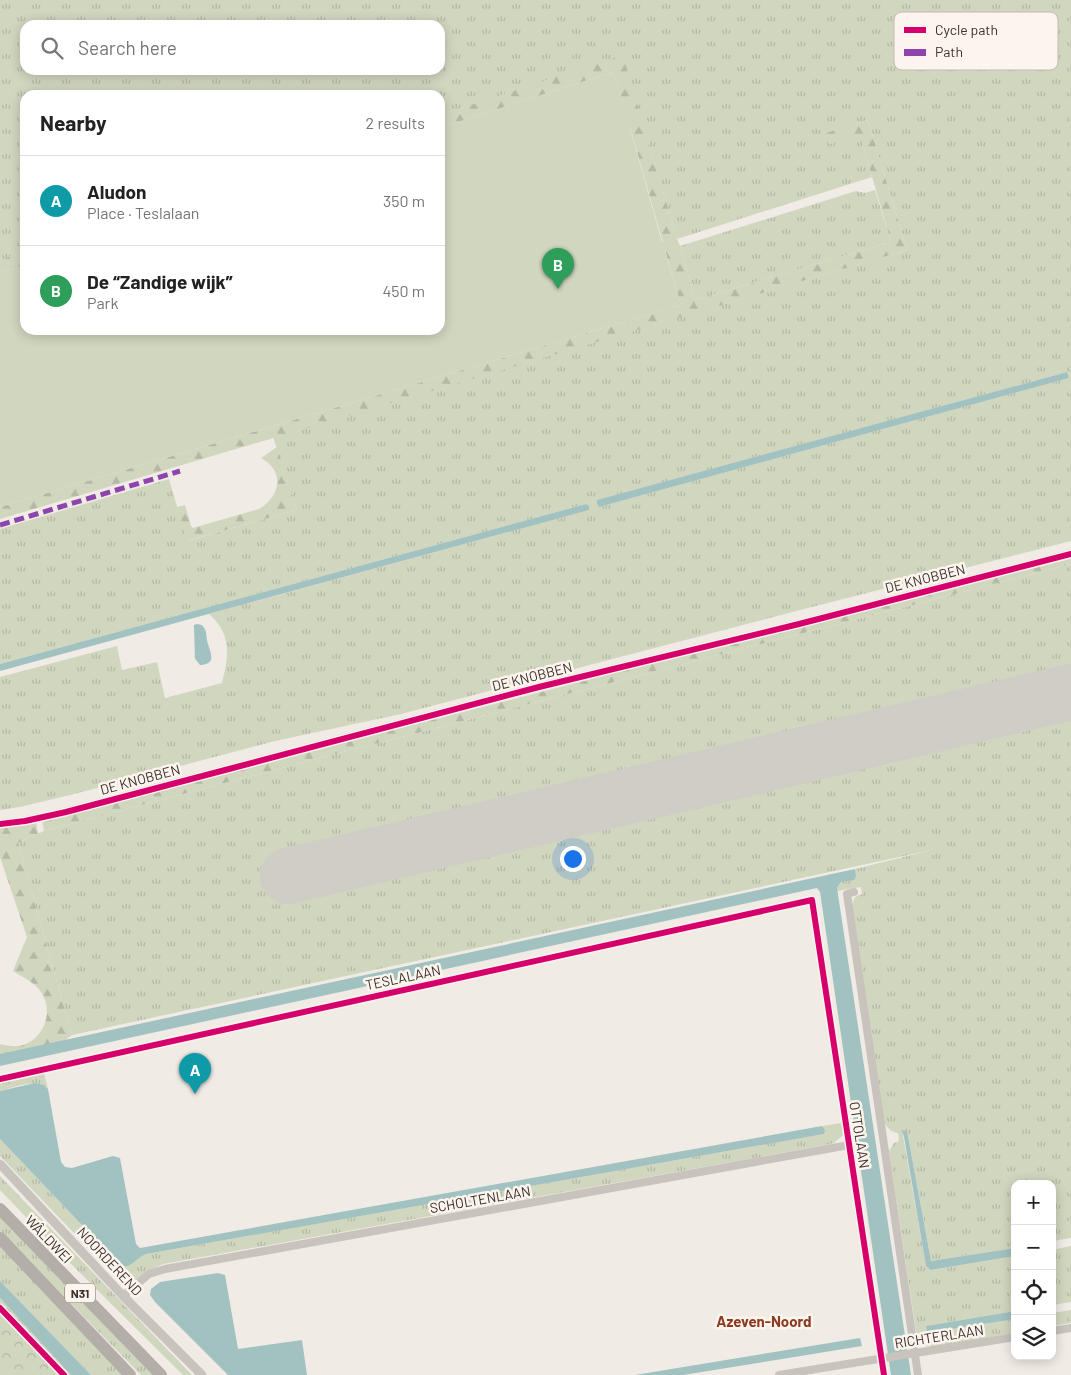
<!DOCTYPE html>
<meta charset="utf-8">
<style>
body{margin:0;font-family:Barlow,sans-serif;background:#f2f2f2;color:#222}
.controls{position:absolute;right:15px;bottom:15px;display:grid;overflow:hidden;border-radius:10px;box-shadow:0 2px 12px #0003}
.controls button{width:45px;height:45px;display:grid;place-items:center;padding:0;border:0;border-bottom:1px solid #e0e0e0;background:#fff;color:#222;font:25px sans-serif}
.you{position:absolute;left:572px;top:858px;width:18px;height:18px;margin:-12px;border:4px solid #fff;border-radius:50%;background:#1a73e8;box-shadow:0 0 0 8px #1a73e833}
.badge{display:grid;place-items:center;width:32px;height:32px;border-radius:50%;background:#2563eb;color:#fff;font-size:16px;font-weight:700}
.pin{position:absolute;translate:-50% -41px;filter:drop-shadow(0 1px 2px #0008)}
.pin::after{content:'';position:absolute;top:26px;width:18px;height:15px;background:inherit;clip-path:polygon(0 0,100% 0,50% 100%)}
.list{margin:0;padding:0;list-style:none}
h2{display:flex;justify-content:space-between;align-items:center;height:65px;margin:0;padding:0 20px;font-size:21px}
h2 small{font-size:16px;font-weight:400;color:#767676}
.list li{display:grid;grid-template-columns:32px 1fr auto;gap:15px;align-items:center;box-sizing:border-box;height:90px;padding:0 20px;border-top:1px solid #e0e0e0}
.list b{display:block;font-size:19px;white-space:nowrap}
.list p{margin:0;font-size:16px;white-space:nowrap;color:#767676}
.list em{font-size:16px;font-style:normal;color:#767676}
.icon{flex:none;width:28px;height:28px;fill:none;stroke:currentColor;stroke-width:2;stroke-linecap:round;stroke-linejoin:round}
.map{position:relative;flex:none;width:1071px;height:1375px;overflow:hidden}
.search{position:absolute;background:#fff;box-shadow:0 2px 12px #0003;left:20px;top:20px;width:425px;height:55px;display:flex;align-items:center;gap:12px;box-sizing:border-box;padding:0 18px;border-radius:15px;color:#767676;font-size:19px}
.panel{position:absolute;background:#fff;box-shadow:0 2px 12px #0003;left:20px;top:90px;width:425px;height:245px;border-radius:15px}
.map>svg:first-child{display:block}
.grass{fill:url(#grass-tufts);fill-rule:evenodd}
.forest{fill:url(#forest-firs)}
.park{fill:url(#park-crowns)}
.garden{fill:#d1d6bf}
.water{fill:#a1c2c1}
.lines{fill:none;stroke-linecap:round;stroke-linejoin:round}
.runway{stroke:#d0ccc6;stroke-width:56}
.minor{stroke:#c9c3be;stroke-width:8}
.tertiary{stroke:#c9c3be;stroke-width:9}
.trunk{stroke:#b4aea8;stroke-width:12}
.quiet{stroke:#8e44ad;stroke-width:5;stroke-dasharray:10 5;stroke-linecap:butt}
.cycleway-casing{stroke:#fbf5ee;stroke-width:9}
.cycleway{stroke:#d6006c;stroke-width:6}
.labels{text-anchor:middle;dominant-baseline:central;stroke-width:5;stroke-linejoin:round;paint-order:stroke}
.shield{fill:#fbf5ee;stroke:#756b66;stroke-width:1}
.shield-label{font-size:12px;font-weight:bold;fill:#3b302b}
.street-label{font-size:14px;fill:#3b302b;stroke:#fbf5ee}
.neighbourhood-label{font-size:15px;font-weight:bold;fill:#8c3b22;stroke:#fbf5ee}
.key{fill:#fbf5ee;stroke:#c1bab4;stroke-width:1}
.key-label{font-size:14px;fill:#3b302b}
</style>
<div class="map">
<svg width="1071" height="1375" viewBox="0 0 1071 1375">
<defs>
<pattern id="grass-tufts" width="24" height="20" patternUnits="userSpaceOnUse" patternTransform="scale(1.25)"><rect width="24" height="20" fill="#d1d6bf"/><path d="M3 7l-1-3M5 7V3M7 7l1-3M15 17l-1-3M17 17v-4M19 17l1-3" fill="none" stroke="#b4b8a4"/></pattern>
<pattern id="forest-firs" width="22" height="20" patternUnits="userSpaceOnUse" patternTransform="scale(1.25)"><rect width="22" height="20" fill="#d1d6bf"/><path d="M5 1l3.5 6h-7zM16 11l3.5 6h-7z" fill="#b4b8a4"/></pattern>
<pattern id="park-crowns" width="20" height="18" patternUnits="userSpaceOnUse" patternTransform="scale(1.25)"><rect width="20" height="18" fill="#d1d6bf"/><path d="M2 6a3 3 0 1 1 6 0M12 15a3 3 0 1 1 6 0" fill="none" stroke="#b4b8a4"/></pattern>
</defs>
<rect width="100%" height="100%" fill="#f0ebe5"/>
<g class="grass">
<path d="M0,0h1071v541l-263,67 -407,106 -126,27 -201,53 -54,13 -20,3v-133l117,-31 5,24 35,-8 8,36 57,-15c7,-27 10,-49 -13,-69l379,-104 1,-3 -3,-3 -586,160v-135l169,-50 18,62 110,-31 -24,-73 634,-187 -39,-130 -41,13 4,10 29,-9 12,43 -195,62 -54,-183 -183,59v-20h-415v156l-25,9zM25,25h415v45h-415zM1067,372l2,6 -29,8 -441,121 -2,-3 1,-4z"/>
<polygon points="875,190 891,242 695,300 680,246 856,191 865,193"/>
<path d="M1071,564v107l-787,188 9,34 778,-184v529l-19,3v-57h-37v64l-84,13 -24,-130 -4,5 23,130 6,4 83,-14v55l-89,15 1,7 88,-14v14l-84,14c-7,-1 -11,-2 -14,-9l-28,-187 5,-8 5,-2 -1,-8c-7,-1 -10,-4 -14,-11l-32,-218 3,-7 7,-3 -1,-7 -24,4v-3l4,-6 15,-6 -1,-7 77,-19 -860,185 -54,-192 26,-12 199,-53z"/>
<path d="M44,1073l4,16c-11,-12 -35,-1 -48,2v-9z"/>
<path d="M841,1123l2,12 -9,8 -8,2 -663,119 -18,9 -12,9 -6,1 -7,-2 -120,-125v-17l122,128c11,0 14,-9 24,-13l677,-120 2,-4 -3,-4z"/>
<polygon points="0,1176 192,1375 183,1375 75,1268 0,1190"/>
<polygon points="0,1216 158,1375 141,1375 0,1231"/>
<polygon points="0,1245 124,1375 91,1375 2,1283 0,1281"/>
<polygon points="1071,1246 1071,1302 1052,1305 1052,1250"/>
<polygon points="1071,1310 1071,1323 1052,1326 1052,1313"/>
</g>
<g class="forest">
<polygon points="623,55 641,116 628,120 613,72 440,128 440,115"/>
<polygon points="868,120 907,250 0,519 0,507 681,305 665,250 680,246 695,300 891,242 860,135 830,144 826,133"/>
<polygon points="643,123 677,239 663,243 630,127"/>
<polygon points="25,251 25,265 0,273 0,260"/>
<path d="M277,447l20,63 -111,31 -9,-34 8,-2 6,21 2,2 66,-19c22,-13 26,-38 2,-51z"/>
<polygon points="1071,556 1071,564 243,778 44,831 42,820"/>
<path d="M36,821l2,13 -20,9 54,192 -13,10 -59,13v-14c6,1 13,3 19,2 24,-4 36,-34 22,-54 -5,-9 -19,-15 -28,-21l14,-34 -27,-80v-31z"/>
</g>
<polygon class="park" points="0,1298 71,1375 0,1375"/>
<polygon class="garden" points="613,72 628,119 641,116 643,123 630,128 662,242 677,239 680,246 665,251 681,305 0,507 0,273 25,265 25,330 440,330 440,128"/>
<g class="water">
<polygon points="1067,372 1069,378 1040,386 599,507 597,504 597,500"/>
<polygon points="586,504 589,506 589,510 0,671 0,664"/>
<path d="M197,624c4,1 5,0 7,4 3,4 2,7 3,12 2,11 12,24 -7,25 -2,-3 -4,-4 -5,-7 0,-2 -1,-30 -1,-33z"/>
<polygon points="855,869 856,876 854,880 841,882 837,888 911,1375 891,1375 820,892 817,888 0,1066 0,1054"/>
<path d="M35,1083l9,2 4,4 13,73 4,5 7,1 41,-12 7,2 16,86 4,4 682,-122 3,4 -1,4 -678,120c-10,4 -13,13 -24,13l-122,-128v-48z"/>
<polygon points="903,1131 907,1131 931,1261 1015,1248 1015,1256 931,1270 926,1266"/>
<polygon points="218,1273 225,1275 238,1349 302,1340 307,1375 228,1375 155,1302 150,1295 151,1289 160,1282"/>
<polygon points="0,1281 2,1283 91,1375 71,1375 0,1298"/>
<polygon points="1015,1311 1015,1319 927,1333 926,1326"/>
<polygon points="860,1338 862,1346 683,1375 635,1375"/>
</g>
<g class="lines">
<polyline class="runway" points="288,876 1071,692"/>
<g class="minor">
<polyline points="854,892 847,894 918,1375"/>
<polyline points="0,1079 812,900 884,1375"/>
<polyline points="123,1296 149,1274 165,1269 849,1145"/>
<polyline points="1052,1331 1071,1328"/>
<polyline points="779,1375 1015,1337"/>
</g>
<g class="tertiary">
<polyline points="0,824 25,821 66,812 539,687 799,624 1071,554"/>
<polyline points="0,1164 123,1296 202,1375"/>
</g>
<g class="trunk">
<polyline points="0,1209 161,1375"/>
<polyline points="0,1238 130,1375"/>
</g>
<polyline class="quiet" points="0,525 180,471"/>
<defs>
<g id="cycleway">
<polyline points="0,824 25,821 66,812 539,687 799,624 1071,554"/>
<polyline points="0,1079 812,900 884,1375"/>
<polyline points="0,1308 64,1375"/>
</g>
</defs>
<use href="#cycleway" class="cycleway-casing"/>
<use href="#cycleway" class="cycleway"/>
</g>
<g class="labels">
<rect class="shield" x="65" y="1283.5" width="30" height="19" rx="4"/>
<g class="shield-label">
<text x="80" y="1293">N31</text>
</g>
<g class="street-label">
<text transform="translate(925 578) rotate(-14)">DE KNOBBEN</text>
<text transform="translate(532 676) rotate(-14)">DE KNOBBEN</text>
<text transform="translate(140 779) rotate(-15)">DE KNOBBEN</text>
<text transform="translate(403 977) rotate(-12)">TESLALAAN</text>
<text transform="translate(860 1135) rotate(81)">OTTOLAAN</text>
<text transform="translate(480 1199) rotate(-10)">SCHOLTENLAAN</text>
<text transform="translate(49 1239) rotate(46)">WÂLDWEI</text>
<text transform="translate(110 1261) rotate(47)">NOORDEREND</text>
<text transform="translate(939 1336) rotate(-9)">RICHTERLAAN</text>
</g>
<g class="neighbourhood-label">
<text x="764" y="1321">Azeven-Noord</text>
</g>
</g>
<rect x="894" y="12" width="164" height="58" rx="8" class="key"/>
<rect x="904" y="27" width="22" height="6" fill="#d6006c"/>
<rect x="904" y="49" width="22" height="7" fill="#8e44ad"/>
<g class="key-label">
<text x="935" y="35">Cycle path</text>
<text x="935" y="57">Path</text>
</g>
</svg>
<div class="controls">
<button>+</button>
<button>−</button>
<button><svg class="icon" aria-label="locate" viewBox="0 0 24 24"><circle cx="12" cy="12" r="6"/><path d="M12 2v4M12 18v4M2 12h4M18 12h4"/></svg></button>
<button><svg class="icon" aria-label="layers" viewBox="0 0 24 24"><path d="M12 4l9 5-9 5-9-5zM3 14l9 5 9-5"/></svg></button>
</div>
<div class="you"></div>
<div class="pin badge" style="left:195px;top:1094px;background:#0f9aa8">A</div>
<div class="pin badge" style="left:558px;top:289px;background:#2e9e5b">B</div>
<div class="search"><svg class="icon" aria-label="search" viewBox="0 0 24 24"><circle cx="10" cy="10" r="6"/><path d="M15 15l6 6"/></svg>Search here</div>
<section class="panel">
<h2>Nearby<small>2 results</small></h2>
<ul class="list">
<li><span class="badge" style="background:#0f9aa8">A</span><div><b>Aludon</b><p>Place · Teslalaan</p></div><em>350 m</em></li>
<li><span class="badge" style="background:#2e9e5b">B</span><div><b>De “Zandige wijk”</b><p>Park</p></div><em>450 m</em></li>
</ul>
</section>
</div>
